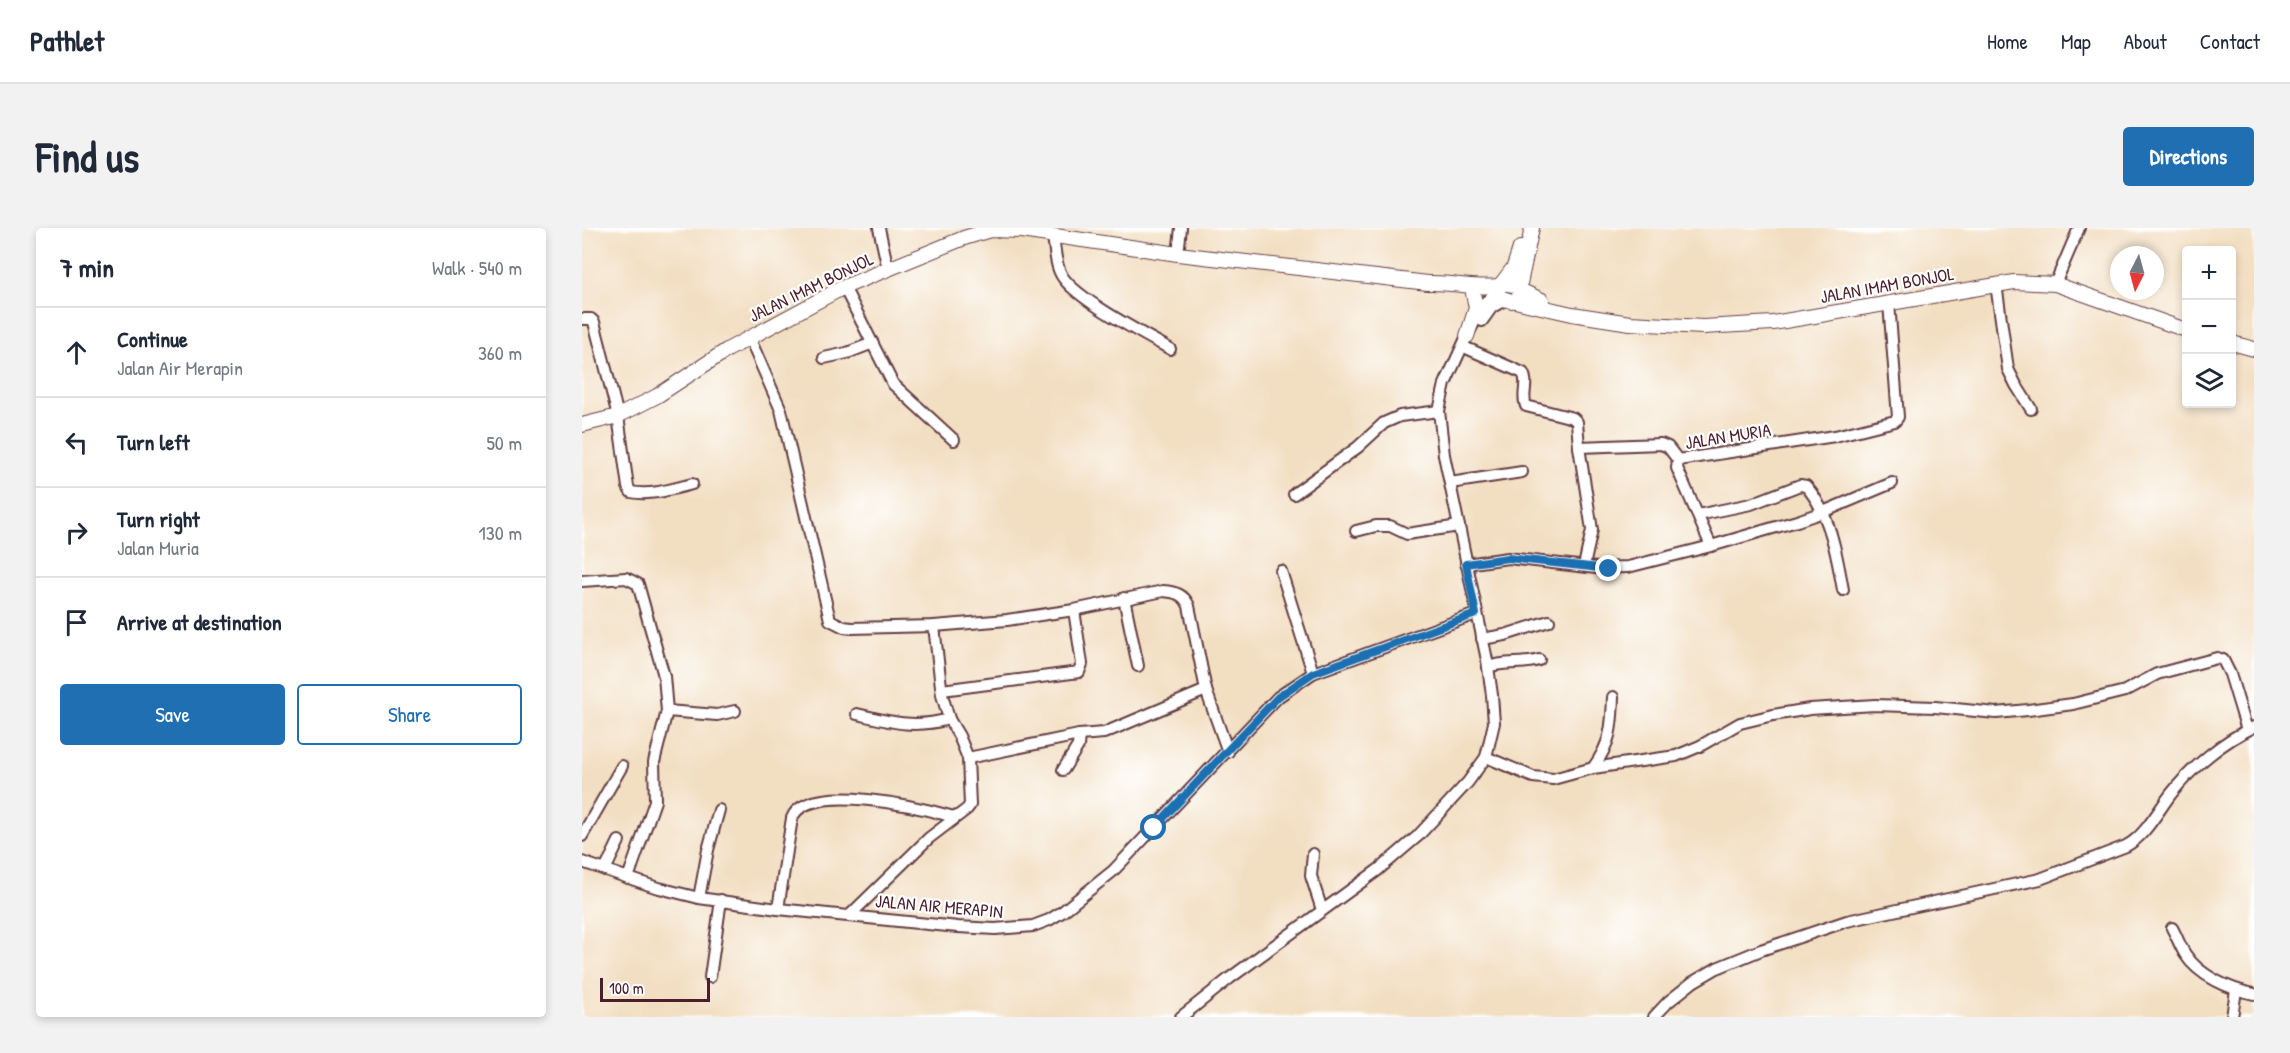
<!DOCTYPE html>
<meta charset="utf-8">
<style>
body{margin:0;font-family:"Patrick Hand",sans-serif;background:#f2f2f3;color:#1f2937}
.controls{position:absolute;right:18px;top:18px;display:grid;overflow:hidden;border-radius:6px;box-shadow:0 3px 9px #0003}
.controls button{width:54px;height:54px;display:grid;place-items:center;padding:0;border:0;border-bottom:2px solid #e0e1e3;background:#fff;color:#1f2937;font:30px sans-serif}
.compass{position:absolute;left:1528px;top:18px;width:54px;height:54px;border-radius:50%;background:#fff;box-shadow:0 3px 9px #0003;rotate:186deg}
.scale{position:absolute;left:18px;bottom:15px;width:110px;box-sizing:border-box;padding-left:6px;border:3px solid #4a1f2b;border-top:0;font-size:16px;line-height:21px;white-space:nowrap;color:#4a1f2b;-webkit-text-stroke:4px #fff;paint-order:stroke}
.stop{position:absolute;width:18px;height:18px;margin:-14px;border:4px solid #1f6fb2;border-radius:50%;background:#fff}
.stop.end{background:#1f6fb2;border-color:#fff;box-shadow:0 2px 6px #0008}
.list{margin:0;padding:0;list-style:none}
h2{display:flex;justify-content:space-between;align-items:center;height:78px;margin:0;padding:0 24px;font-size:26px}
h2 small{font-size:20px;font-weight:400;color:#747a83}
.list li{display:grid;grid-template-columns:39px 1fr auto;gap:18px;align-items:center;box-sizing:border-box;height:90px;padding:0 24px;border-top:2px solid #e0e1e3}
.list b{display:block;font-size:22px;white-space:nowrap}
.list p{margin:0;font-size:20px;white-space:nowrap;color:#747a83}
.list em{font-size:20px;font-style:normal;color:#747a83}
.actions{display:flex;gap:12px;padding:18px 24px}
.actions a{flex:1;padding:14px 0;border:2px solid #1f6fb2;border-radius:6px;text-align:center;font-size:21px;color:#1f6fb2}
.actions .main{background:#1f6fb2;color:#fff}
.icon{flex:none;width:33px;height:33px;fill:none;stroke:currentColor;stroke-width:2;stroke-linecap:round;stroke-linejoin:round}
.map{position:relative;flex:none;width:1672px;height:789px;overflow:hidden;border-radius:6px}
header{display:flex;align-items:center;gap:36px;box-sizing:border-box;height:84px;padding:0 30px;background:#fff;border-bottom:2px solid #e0e1e3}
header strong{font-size:28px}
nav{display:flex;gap:33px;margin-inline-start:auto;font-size:21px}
.intro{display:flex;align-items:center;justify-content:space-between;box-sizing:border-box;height:144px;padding:0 36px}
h1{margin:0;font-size:42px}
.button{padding:15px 27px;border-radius:6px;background:#1f6fb2;color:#fff;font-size:21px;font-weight:700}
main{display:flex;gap:36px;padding:0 36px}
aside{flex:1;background:#fff;border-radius:6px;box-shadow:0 3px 9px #0003}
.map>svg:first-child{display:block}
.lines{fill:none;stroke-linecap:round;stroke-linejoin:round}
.minor-casing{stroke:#633c42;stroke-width:14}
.major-casing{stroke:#633c42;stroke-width:16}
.minor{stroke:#fff;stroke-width:10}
.major{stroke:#fff;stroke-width:14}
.route{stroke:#1f6fb2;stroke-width:8}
.labels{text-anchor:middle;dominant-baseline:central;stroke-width:4.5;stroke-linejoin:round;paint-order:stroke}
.street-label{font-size:18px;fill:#4a1f2b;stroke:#fff}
</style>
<header>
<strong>Pathlet</strong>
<nav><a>Home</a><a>Map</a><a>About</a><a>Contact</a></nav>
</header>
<div class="intro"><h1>Find us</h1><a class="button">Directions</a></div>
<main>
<aside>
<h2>7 min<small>Walk · 540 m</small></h2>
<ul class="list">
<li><svg class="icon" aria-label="ahead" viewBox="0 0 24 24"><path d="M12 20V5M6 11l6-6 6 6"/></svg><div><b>Continue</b><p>Jalan Air Merapin</p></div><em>360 m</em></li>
<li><svg class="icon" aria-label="left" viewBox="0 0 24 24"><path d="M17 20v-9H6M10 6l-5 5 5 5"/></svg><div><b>Turn left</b></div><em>50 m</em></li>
<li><svg class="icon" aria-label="right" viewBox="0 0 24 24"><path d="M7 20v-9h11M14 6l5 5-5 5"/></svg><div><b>Turn right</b><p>Jalan Muria</p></div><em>130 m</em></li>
<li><svg class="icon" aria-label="arrive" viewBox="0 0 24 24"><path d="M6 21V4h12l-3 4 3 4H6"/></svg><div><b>Arrive at destination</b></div></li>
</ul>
<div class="actions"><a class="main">Save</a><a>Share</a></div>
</aside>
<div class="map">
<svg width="1672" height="789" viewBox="0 0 1672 789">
<rect width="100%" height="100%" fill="#fff"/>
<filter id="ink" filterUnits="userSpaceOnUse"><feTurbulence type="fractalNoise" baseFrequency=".0167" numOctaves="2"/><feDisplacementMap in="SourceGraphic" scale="12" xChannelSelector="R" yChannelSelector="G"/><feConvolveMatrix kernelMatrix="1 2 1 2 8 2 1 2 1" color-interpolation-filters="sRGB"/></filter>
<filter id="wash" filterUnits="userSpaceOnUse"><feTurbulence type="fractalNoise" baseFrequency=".008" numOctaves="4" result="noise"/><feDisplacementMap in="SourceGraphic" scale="24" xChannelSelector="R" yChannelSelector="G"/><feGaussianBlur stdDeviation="1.35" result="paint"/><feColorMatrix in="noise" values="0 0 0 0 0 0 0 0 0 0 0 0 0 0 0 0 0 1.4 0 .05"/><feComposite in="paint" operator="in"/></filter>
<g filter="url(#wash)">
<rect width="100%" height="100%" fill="#f2dec1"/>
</g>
<g filter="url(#ink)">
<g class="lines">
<defs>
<g id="minor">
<polyline points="297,0 306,41"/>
<path d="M471,8c2,12 2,29 9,40 14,23 83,59 108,73"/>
<polyline points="596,26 599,0"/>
<polyline points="1414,56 1426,141 1434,157 1449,181"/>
<polyline points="1473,56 1497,0"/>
<polyline points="262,59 311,156 372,212"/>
<path d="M0,91h9l3,3 24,94 10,71 3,5c20,4 41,-3 61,-8"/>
<polyline points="900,93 910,79 923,72"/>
<path d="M167,109l32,73 49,210 14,7 7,1 83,-2 73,-6 67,-10 89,-19c12,1 21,3 26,15l17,84 22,62"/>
<path d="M882,119l59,26c6,10 -2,22 3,33l47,12 4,4 2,25 82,-3 7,3 10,13"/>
<polyline points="242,130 265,125 291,115"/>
<polyline points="997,219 1010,302 1002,338"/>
<polyline points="868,255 940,244"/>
<polyline points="712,266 776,219 802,195 818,188 857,183"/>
<path d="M1116,287l53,-11 49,-19 6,1c24,27 31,70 37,104"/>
<polyline points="774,303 794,298 808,298 825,306 877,298"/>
<polyline points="1129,318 1095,240 1096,232 1253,208 1313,193 1316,189 1307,75"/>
<polyline points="884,336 926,330 1014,340 1046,339 1129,318 1215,293 1241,284 1310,255"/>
<polyline points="699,343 731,445"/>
<polyline points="0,353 44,350 56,356 82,448 85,483 72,534 73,573 46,650"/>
<polyline points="542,370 556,438"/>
<polyline points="900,411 923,407 967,393"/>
<path d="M906,439c17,-6 34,-2 51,-7"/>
<polyline points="360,462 497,444 500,436 492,382"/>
<polyline points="85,483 135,487 153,483"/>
<path d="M275,486c34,8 57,15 92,5"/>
<polyline points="904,529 951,549 971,551 1011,540 1094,528 1118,518 1158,495 1191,487 1228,481 1293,477 1353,479 1414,485 1446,482 1491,476 1543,463 1575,446 1635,430 1641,432 1648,446 1665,502"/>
<polyline points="386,530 497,507 522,505 624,462"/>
<path d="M1011,540c18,-25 19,-41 20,-71"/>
<polyline points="481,542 496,518 497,507"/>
<polyline points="0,608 40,538"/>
<polyline points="731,626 729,648 740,682"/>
<polyline points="0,634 73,659 117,670 196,681 376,699 413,701 451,698 467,692 480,684 531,643 696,469 731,445 894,386"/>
<polyline points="23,642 37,613"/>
<polyline points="117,670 126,622 137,582"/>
<path d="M196,681l14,-91c16,-38 131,-10 162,-1"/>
<polyline points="268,687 347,610 385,581 388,577 386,530 377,508 367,491 360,467 352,398"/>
<path d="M1590,700c5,9 8,18 13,26 14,22 44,35 69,40"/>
<polyline points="128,749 139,672"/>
<polyline points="599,789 648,750 796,642 836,608 886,554 904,529 912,495 910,467 905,432 862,227 857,183 863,156 885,108 903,74 914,65"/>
<path d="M1072,789l14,-15 25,-20 24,-14 44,-18 86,-29 193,-42 86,-33c19,-10 32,-35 45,-52 21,-27 52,-53 83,-67"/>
<polyline points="1650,789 1654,762"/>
</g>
<g id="major">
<polygon points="920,55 935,58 938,65 936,71 929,73 917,69 915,60"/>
<polyline points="920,55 932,39 938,20"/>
<polyline points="937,60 950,0"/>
<polyline points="938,62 960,72"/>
<polyline points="933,73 990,86 1048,95 1121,99 1191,95 1432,54 1473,56 1604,102"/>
<polyline points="885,108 894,80 891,65"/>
<polyline points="1650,115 1672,121"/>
<path d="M0,197l36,-9 39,-20 70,-46 117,-63 120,-49 26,-8 31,1 157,23 250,29c24,-1 47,6 70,3"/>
</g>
</defs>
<use href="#minor" class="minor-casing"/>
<use href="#major" class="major-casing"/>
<use href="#minor" class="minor"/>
<use href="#major" class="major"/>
</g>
</g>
<g class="lines" filter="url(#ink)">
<polyline class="route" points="572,600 696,469 731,445 894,386 884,336 926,330 1027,341"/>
</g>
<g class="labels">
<g class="street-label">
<text transform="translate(1305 57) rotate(-10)">JALAN IMAM BONJOL</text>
<text transform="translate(229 59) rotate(-26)">JALAN IMAM BONJOL</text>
<text transform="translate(1146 208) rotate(-9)">JALAN MURIA</text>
<text transform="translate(357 678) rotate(5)">JALAN AIR MERAPIN</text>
</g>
</g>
</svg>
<div class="controls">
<button>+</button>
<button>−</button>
<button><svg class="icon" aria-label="layers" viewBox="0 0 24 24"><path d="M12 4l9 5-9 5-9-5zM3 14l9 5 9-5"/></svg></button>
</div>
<svg class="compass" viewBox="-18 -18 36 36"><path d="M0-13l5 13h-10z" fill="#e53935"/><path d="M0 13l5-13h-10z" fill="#747a83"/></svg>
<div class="scale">100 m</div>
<div class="stop" style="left:572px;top:600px"></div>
<div class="stop end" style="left:1027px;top:341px"></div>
</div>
</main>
